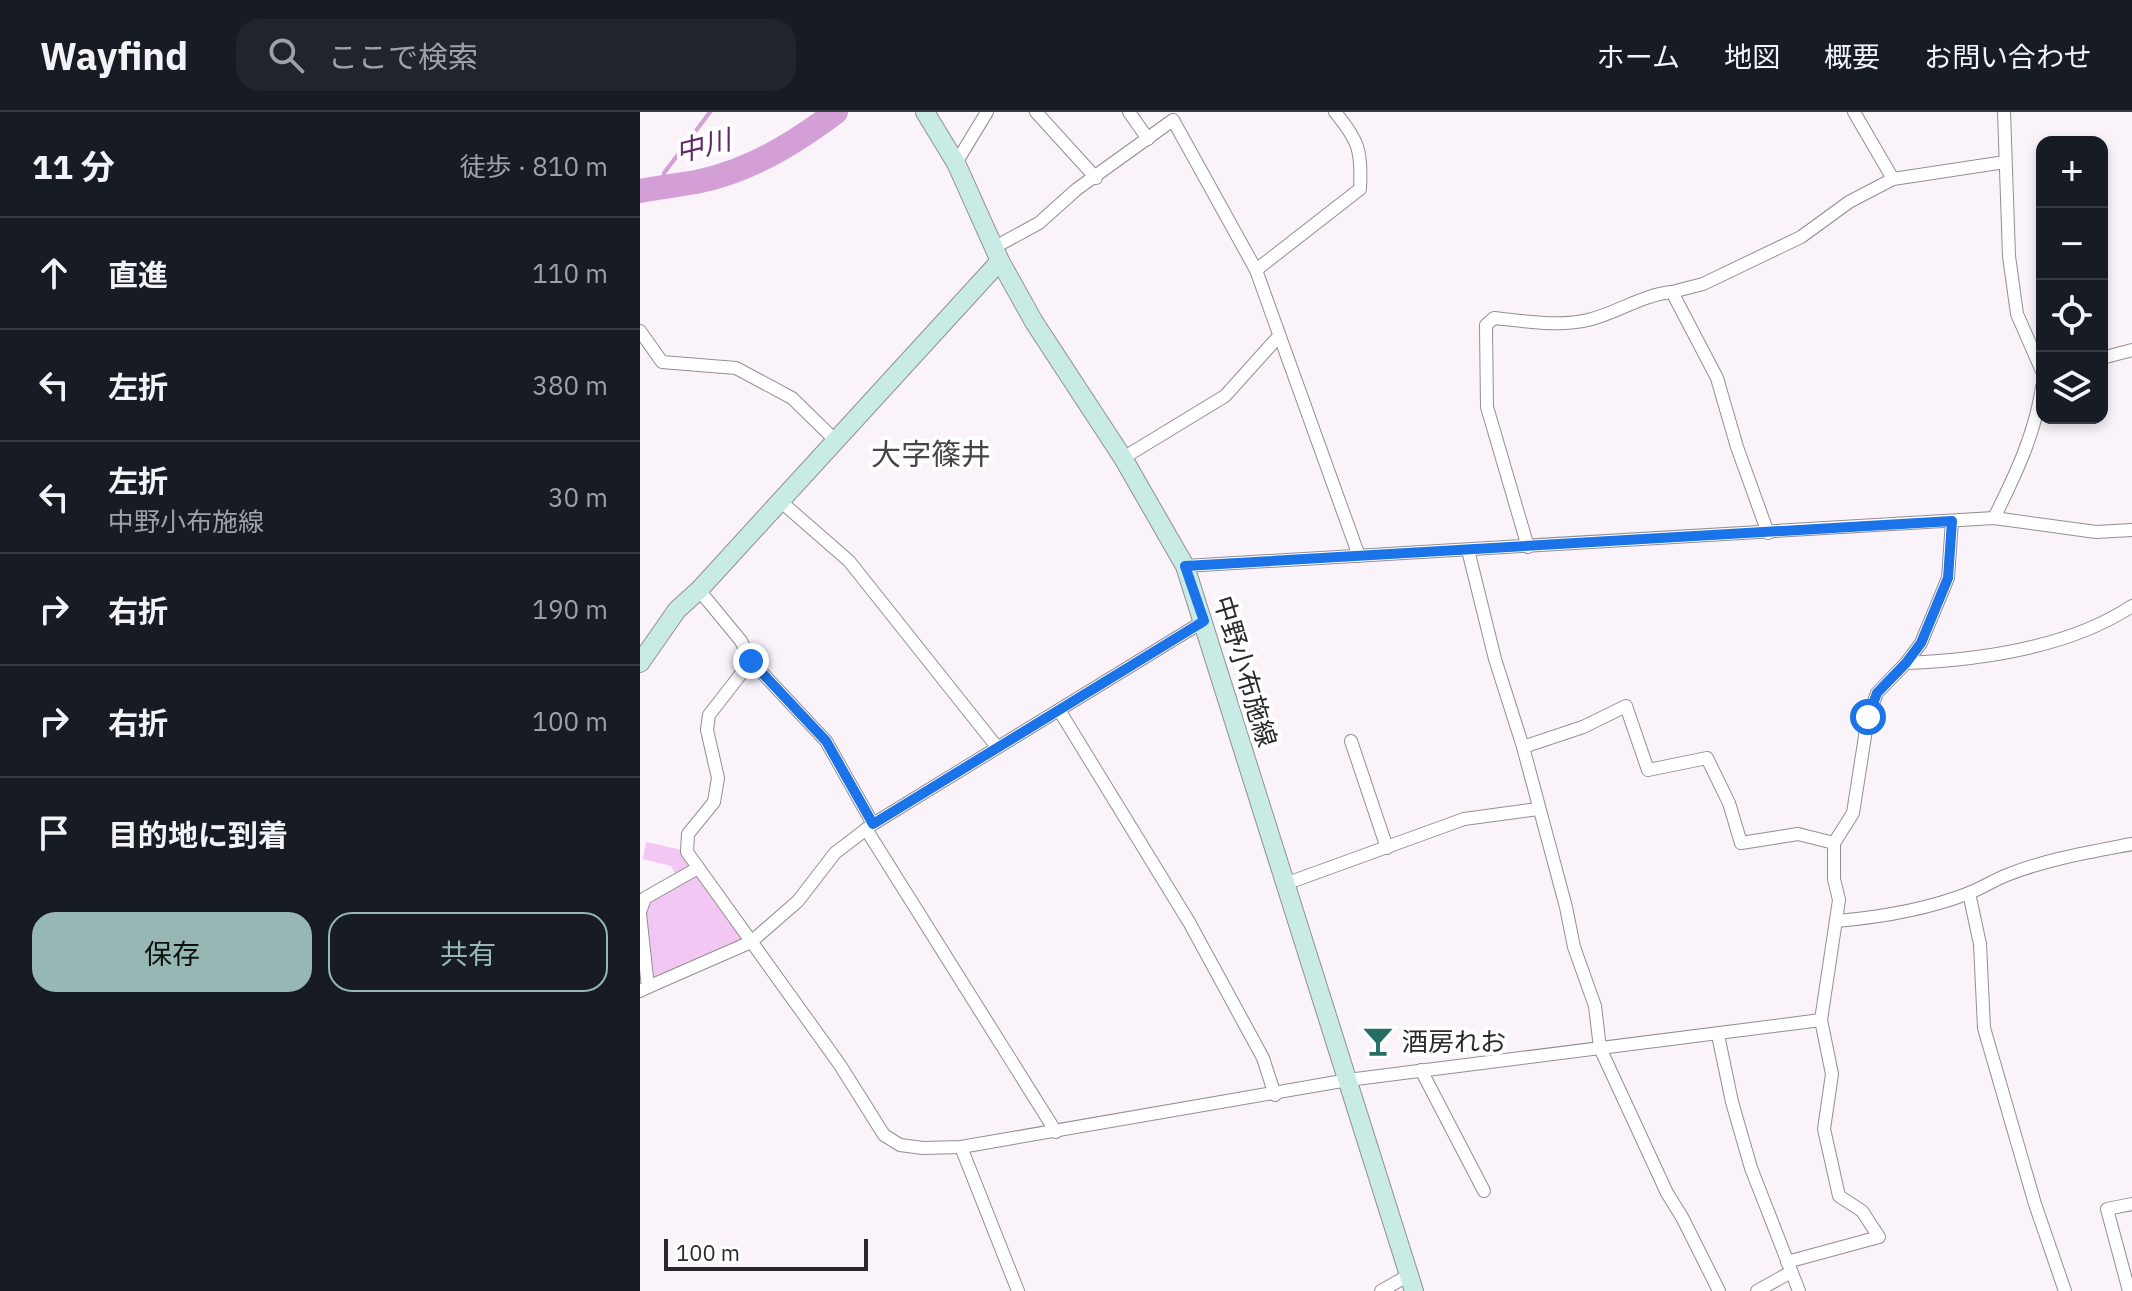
<!DOCTYPE html>
<html lang="ja">
<meta charset="utf-8">
<style>
body{margin:0;font-family:"IBM Plex Sans","Noto Sans JP",sans-serif;background:#20242c;color:#f1f3f6}
.controls{position:absolute;right:24px;top:24px;display:grid;overflow:hidden;border-radius:16px;box-shadow:0 4px 12px #0003}
.controls button{width:72px;height:72px;display:grid;place-items:center;padding:0;border:0;border-bottom:2px solid #363941;background:#171b24;color:#f1f3f6;font:40px sans-serif}
.scale{position:absolute;left:24px;bottom:20px;width:204px;box-sizing:border-box;padding-left:8px;border:4px solid #2b292b;border-top:0;font-size:22px;line-height:28px;white-space:nowrap;color:#2b292b;-webkit-text-stroke:6px #fff;paint-order:stroke}
.stop{position:absolute;width:24px;height:24px;margin:-18px;border:6px solid #1a73e8;border-radius:50%;background:#fff}
.stop.end{background:#1a73e8;border-color:#fff;box-shadow:0 2px 8px #0008}
.list{margin:0;padding:0;list-style:none}
h2{display:flex;justify-content:space-between;align-items:center;height:104px;margin:0;padding:0 32px;font-size:34px}
h2 small{font-size:26px;font-weight:400;color:#9ea1a6}
.list li{display:grid;grid-template-columns:52px 1fr auto;gap:24px;align-items:center;box-sizing:border-box;height:112px;padding:0 32px;border-top:2px solid #363941}
.list b{display:block;font-size:30px;white-space:nowrap}
.list p{margin:0;font-size:26px;white-space:nowrap;color:#9ea1a6}
.list em{font-size:26px;font-style:normal;color:#9ea1a6}
.actions{display:flex;gap:16px;padding:24px 32px}
.actions a{flex:1;padding:18px 0;border:2px solid #96b7b4;border-radius:24px;text-align:center;font-size:28px;color:#96b7b4}
.actions .main{background:#96b7b4;color:#111}
.icon{flex:none;width:44px;height:44px;fill:none;stroke:currentColor;stroke-width:2;stroke-linecap:round;stroke-linejoin:round}
.map{position:relative;flex:none;width:1492px;height:1179px;overflow:hidden}
header{display:flex;align-items:center;gap:48px;box-sizing:border-box;height:112px;padding:0 40px;background:#171b24;border-bottom:2px solid #363941}
header strong{font-size:38px}
nav{display:flex;gap:44px;margin-inline-start:auto;font-size:28px}
.search{width:560px;height:72px;background:#20242c;display:flex;align-items:center;gap:20px;box-sizing:border-box;padding:0 28px;border-radius:24px;color:#9ea1a6;font-size:30px}
main{display:flex}
aside{flex:1;background:#171b24}
.map>svg:first-child{display:block}
.green{fill:#f3c7f4}
.lines{fill:none;stroke-linecap:round;stroke-linejoin:round}
.stream{stroke:#d49fd6;stroke-width:4}
.river{stroke:#d49fd6;stroke-width:24}
.street-casing{stroke:#938e93;stroke-width:14}
.secondary-casing{stroke:#938e93;stroke-width:20}
.street{stroke:#fff;stroke-width:12}
.secondary{stroke:#c8ebe6;stroke-width:18}
.route{stroke:#1a73e8;stroke-width:10}
.labels{text-anchor:middle;dominant-baseline:central;stroke-width:8;stroke-linejoin:round;paint-order:stroke}
.street-label{font-size:26px;fill:#2b292b;stroke:#fff}
.poi-label{font-size:26px;fill:#2b292b;stroke:#fff;text-anchor:start}
.water-label{font-size:28px;font-style:italic;fill:#642568;stroke:#fff}
.quarter-label{font-size:30px;fill:#494449;stroke:#fff}
</style>
<header>
<strong>Wayfind</strong>
<div class="search"><svg class="icon" aria-label="search" viewBox="0 0 24 24"><circle cx="10" cy="10" r="6"/><path d="M15 15l6 6"/></svg>ここで検索</div>
<nav><a>ホーム</a><a>地図</a><a>概要</a><a>お問い合わせ</a></nav>
</header>
<main>
<aside>
<h2>11 分<small>徒歩 · 810 m</small></h2>
<ul class="list">
<li><svg class="icon" aria-label="ahead" viewBox="0 0 24 24"><path d="M12 20V5M6 11l6-6 6 6"/></svg><div><b>直進</b></div><em>110 m</em></li>
<li><svg class="icon" aria-label="left" viewBox="0 0 24 24"><path d="M17 20v-9H6M10 6l-5 5 5 5"/></svg><div><b>左折</b></div><em>380 m</em></li>
<li><svg class="icon" aria-label="left" viewBox="0 0 24 24"><path d="M17 20v-9H6M10 6l-5 5 5 5"/></svg><div><b>左折</b><p>中野小布施線</p></div><em>30 m</em></li>
<li><svg class="icon" aria-label="right" viewBox="0 0 24 24"><path d="M7 20v-9h11M14 6l5 5-5 5"/></svg><div><b>右折</b></div><em>190 m</em></li>
<li><svg class="icon" aria-label="right" viewBox="0 0 24 24"><path d="M7 20v-9h11M14 6l5 5-5 5"/></svg><div><b>右折</b></div><em>100 m</em></li>
<li><svg class="icon" aria-label="arrive" viewBox="0 0 24 24"><path d="M6 21V4h12l-3 4 3 4H6"/></svg><div><b>目的地に到着</b></div></li>
</ul>
<div class="actions"><a class="main">保存</a><a>共有</a></div>
</aside>
<div class="map">
<svg width="1492" height="1179" viewBox="0 0 1492 1179">
<rect width="100%" height="100%" fill="#faf4fa"/>
<polygon class="green" points="6,730 47,739 111,830 8,875 5,786 38,767 31,754 3,747"/>
<g class="lines">
<polyline class="stream" points="25,73 24,61 70,0"/>
<path class="river" d="M0,79c19,-4 38,-6 56,-9 54,-11 97,-38 140,-70"/>
<defs>
<g id="street">
<polyline points="396,0 456,66"/>
<polyline points="489,0 508,27"/>
<polyline points="1214,0 1253,67"/>
<polyline points="1364,0 1369,144 1377,202 1402,259"/>
<polyline points="316,51 347,0"/>
<polyline points="355,135 399,111 437,77 533,8 616,158 719,444"/>
<path d="M616,158l104,-81c2,-38 -1,-48 -25,-77"/>
<polyline points="0,219 22,250 96,256 152,286 195,328"/>
<polyline points="1462,246 1492,238"/>
<polyline points="483,346 585,284 639,224"/>
<polyline points="139,388 209,449 357,635"/>
<path d="M1354,406c21,-42 41,-84 48,-131"/>
<polyline points="1128,421 1097,335 1077,266 1032,180 1063,172 1161,125 1209,90 1253,67 1365,50"/>
<path d="M888,435l-41,-140 -1,-82 8,-7c30,3 65,9 94,2 30,-7 53,-25 84,-28"/>
<polyline points="828,438 855,547 883,635 926,795 934,835 955,894 960,936 1027,1081 1042,1105 1079,1179"/>
<polyline points="545,454 1354,406 1456,420 1492,418"/>
<polyline points="59,478 101,529 111,549 186,629 233,712"/>
<polyline points="111,549 69,603 67,618 78,666 74,690 48,722 47,740 200,953 244,1023 260,1033 283,1036 321,1035 708,968 1181,908"/>
<path d="M1266,551c74,-3 164,-16 226,-57"/>
<polyline points="419,598 549,810 623,946 635,983"/>
<polyline points="711,629 747,736"/>
<polyline points="883,635 943,615 986,594 1008,658 1067,646 1089,691 1101,731 1158,722 1194,731"/>
<polyline points="226,717 416,1020"/>
<polyline points="645,772 824,707 898,697"/>
<polyline points="1329,781 1340,832 1344,916 1395,1092 1425,1179"/>
<polyline points="0,800 5,786 58,756"/>
<polyline points="0,802 8,875 0,879"/>
<path d="M1197,809c45,-4 89,-11 132,-28 13,-5 25,-13 38,-18 40,-16 83,-23 125,-31"/>
<polyline points="8,875 111,830 158,789 195,741 233,712 564,509"/>
<polyline points="1078,923 1092,990 1111,1056 1159,1179"/>
<polyline points="781,958 844,1079"/>
<polyline points="321,1035 378,1179"/>
<polyline points="1147,1150 1239,1125 1222,1099 1199,1084 1184,1017 1192,962 1181,908 1199,788 1194,767 1194,731 1213,701 1228,605 1237,581 1266,551 1281,531 1308,466 1312,409"/>
<polyline points="741,1179 769,1163"/>
<polyline points="1117,1179 1151,1160"/>
<polyline points="1489,1179 1467,1097 1492,1092"/>
</g>
<g id="secondary">
<polyline points="285,0 316,51 360,149 394,210 483,346 545,454 774,1179"/>
<polyline points="0,551 37,498 59,478 360,149"/>
</g>
</defs>
<use href="#street" class="street-casing"/>
<use href="#secondary" class="secondary-casing"/>
<use href="#street" class="street"/>
<use href="#secondary" class="secondary"/>
</g>
<g class="lines">
<polyline class="route" points="111,549 186,629 233,712 564,509 545,454 1312,409 1308,466 1281,531 1266,551 1237,581 1228,605"/>
</g>
<defs>
<symbol id="bar-bare" viewBox="-9 -9 18 18"><path d="M-6-5H6L.8 .8V4.5H3.5V6h-7V4.5H-.8V.8Z" fill="#266d64" stroke="#fff" stroke-width="2.5" paint-order="stroke"/></symbol>
</defs>
<g fill-rule="evenodd">
<use href="#bar-bare" x="716" y="907" width="44" height="44"/>
</g>
<g class="labels">
<g class="street-label">
<text transform="translate(606 559) rotate(73)">中野小布施線</text>
</g>
<g class="poi-label">
<text x="762" y="929">酒房れお</text>
</g>
<g class="water-label">
<text transform="translate(63 33) rotate(-14)">中川</text>
</g>
<g class="quarter-label">
<text x="291" y="341">大字篠井</text>
</g>
</g>
</svg>
<div class="controls">
<button>+</button>
<button>−</button>
<button><svg class="icon" aria-label="locate" viewBox="0 0 24 24"><circle cx="12" cy="12" r="6"/><path d="M12 2v4M12 18v4M2 12h4M18 12h4"/></svg></button>
<button><svg class="icon" aria-label="layers" viewBox="0 0 24 24"><path d="M12 4l9 5-9 5-9-5zM3 14l9 5 9-5"/></svg></button>
</div>
<div class="scale">100 m</div>
<div class="stop" style="left:1228px;top:605px"></div>
<div class="stop end" style="left:111px;top:549px"></div>
</div>
</main>
